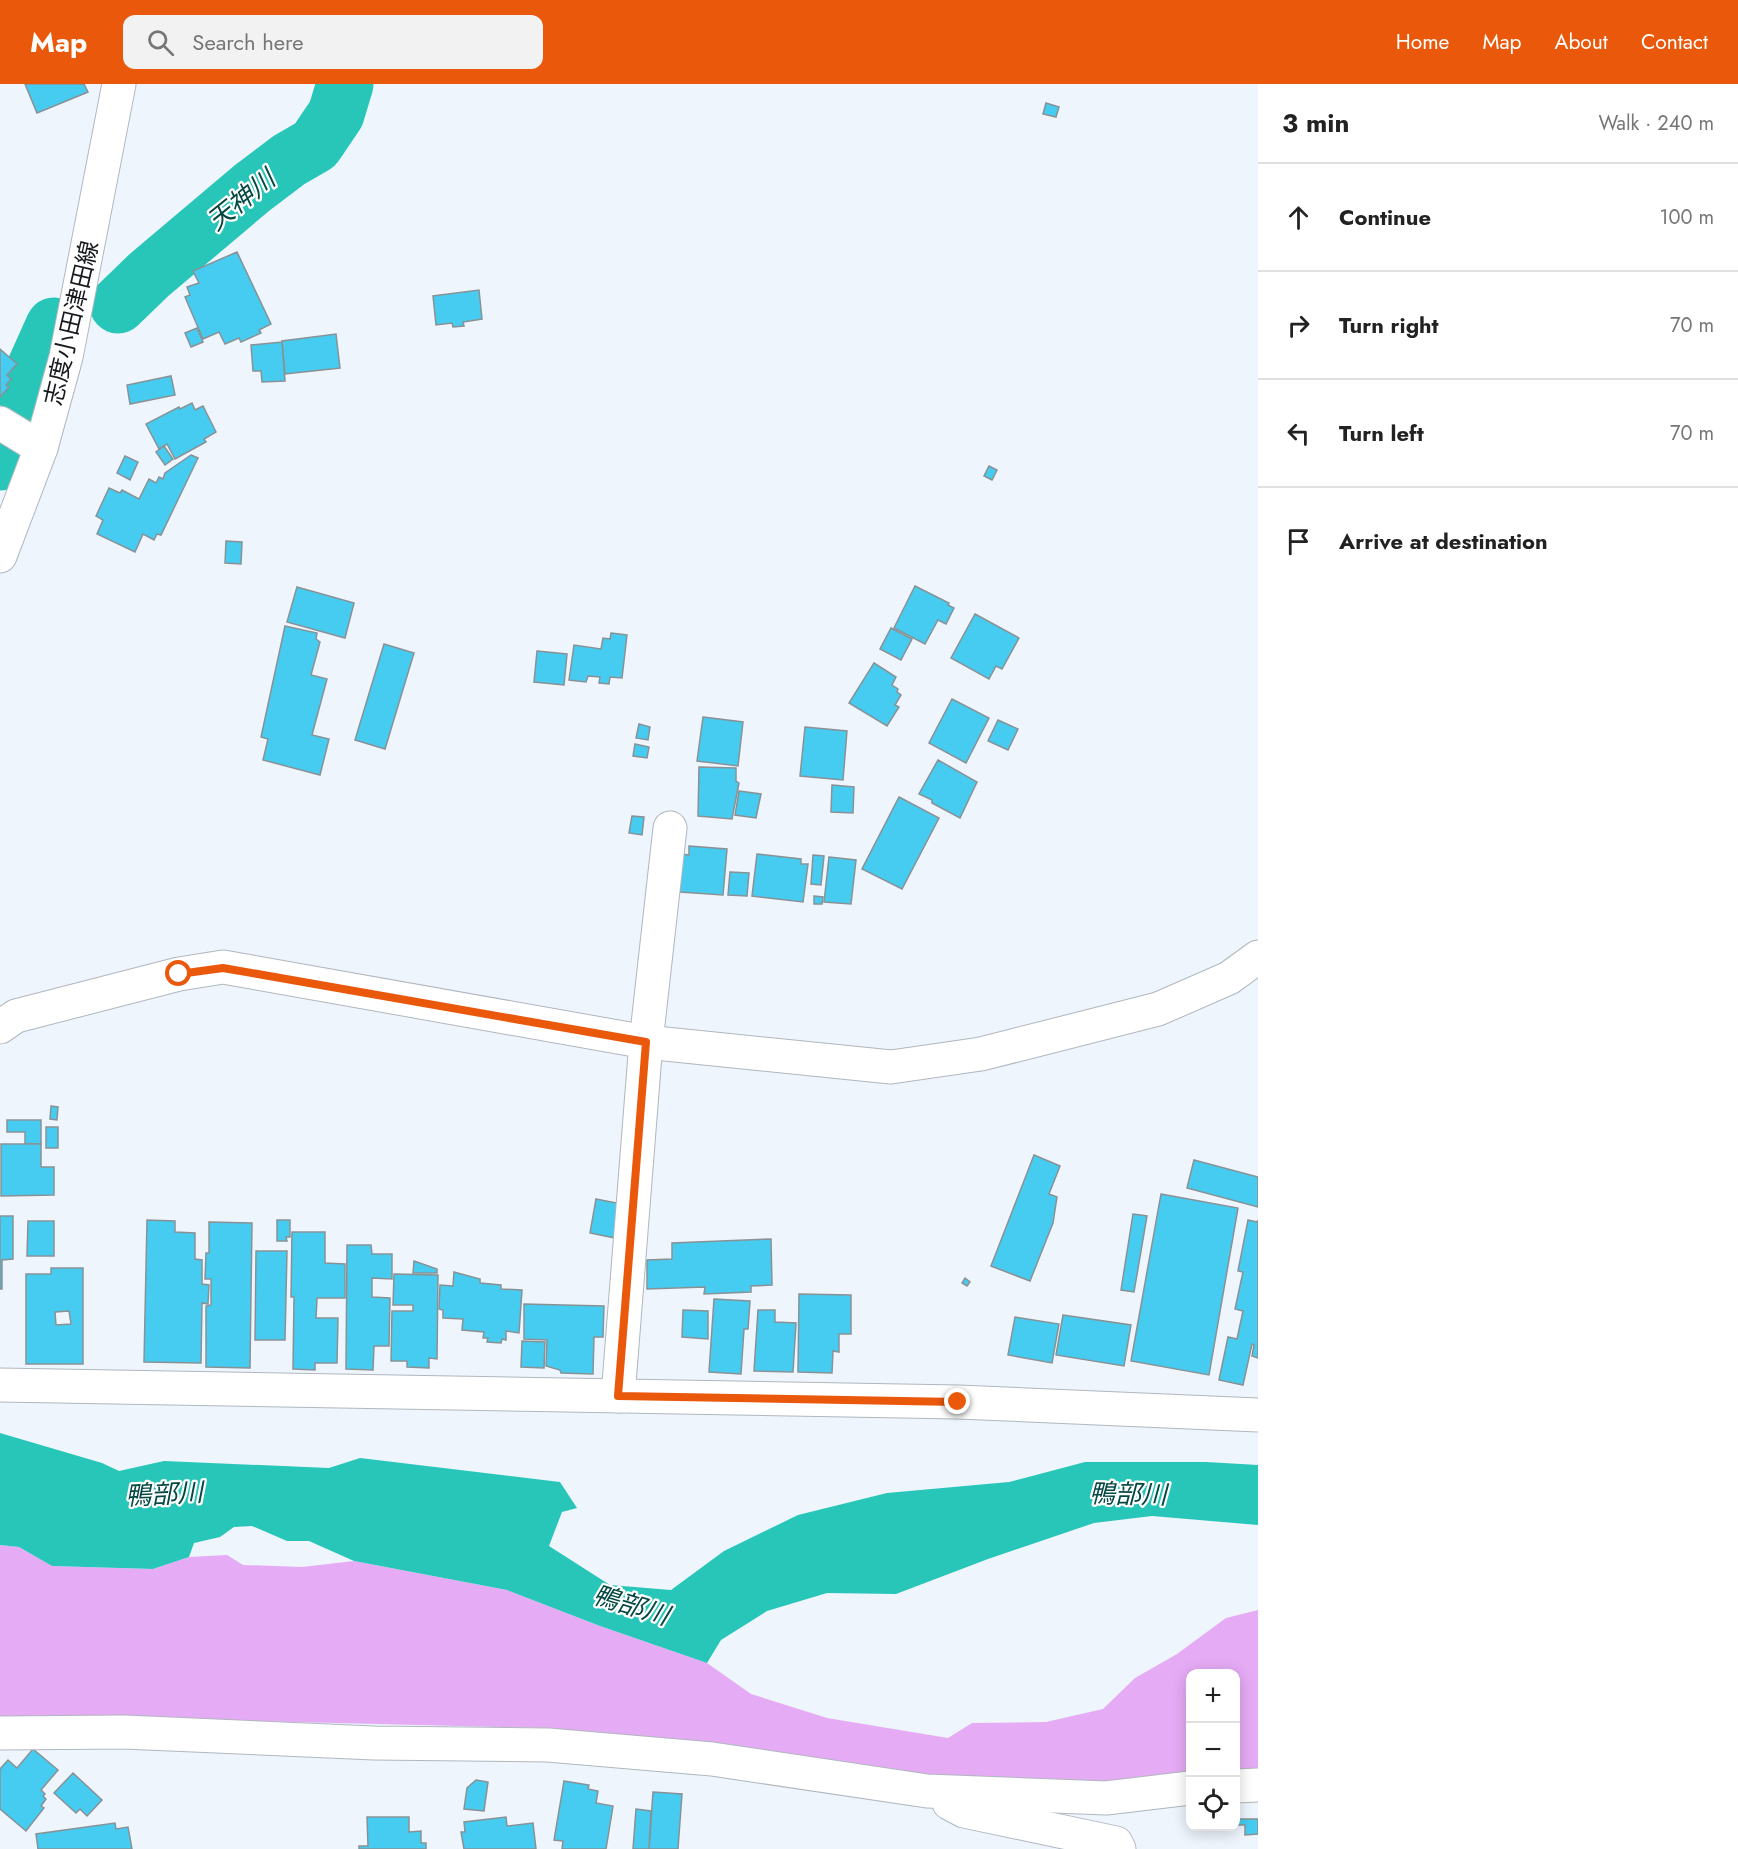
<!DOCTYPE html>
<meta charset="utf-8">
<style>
body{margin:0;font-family:Jost,"Noto Sans JP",sans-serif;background:#f2f2f2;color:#222}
.controls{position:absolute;right:18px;bottom:18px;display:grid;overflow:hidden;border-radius:12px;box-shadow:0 3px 15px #0003}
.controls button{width:54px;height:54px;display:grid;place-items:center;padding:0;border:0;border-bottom:2px solid #e0e0e0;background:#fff;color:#222;font:30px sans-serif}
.stop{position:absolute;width:18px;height:18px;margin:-14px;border:4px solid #ea580c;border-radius:50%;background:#fff}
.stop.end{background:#ea580c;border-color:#fff;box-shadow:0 2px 6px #0008}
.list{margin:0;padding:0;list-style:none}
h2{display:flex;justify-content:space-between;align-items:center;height:78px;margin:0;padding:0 24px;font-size:26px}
h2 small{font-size:20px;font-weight:400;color:#767676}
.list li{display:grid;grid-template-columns:39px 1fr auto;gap:18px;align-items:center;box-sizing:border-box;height:108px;padding:0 24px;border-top:2px solid #e0e0e0}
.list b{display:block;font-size:22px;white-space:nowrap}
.list em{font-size:20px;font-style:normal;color:#767676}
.icon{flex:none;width:33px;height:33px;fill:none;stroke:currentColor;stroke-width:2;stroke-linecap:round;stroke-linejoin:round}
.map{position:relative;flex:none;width:1258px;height:1765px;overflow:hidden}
header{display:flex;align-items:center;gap:36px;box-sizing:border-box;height:84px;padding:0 30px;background:#ea580c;color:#fff}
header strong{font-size:28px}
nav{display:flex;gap:33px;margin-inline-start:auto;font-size:21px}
.search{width:420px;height:54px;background:#f2f2f2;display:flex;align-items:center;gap:15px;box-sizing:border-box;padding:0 21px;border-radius:12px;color:#767676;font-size:22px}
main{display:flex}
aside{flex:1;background:#fff}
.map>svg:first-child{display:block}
.green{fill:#e6abf5}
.water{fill:#28c6b9}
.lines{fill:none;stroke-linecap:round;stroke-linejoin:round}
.river{stroke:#28c6b9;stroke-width:57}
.building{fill:#46ccf0;stroke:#889296;stroke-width:1.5;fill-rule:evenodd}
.minor-casing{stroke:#b0b7be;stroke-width:35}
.tertiary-casing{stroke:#b0b7be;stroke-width:35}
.secondary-casing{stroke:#b0b7be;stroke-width:35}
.minor{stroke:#fff;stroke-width:33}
.tertiary{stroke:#fff;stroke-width:33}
.secondary{stroke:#fff;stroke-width:33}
.route{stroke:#ea580c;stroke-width:8}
.labels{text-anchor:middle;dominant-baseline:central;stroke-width:4.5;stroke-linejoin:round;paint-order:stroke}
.street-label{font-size:24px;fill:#17191c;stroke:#fff}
.water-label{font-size:26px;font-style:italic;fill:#054843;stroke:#fff}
</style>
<header>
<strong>Map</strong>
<div class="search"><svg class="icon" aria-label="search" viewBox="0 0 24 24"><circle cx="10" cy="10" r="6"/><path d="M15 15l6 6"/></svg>Search here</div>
<nav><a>Home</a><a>Map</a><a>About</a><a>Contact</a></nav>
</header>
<main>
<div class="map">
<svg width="1258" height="1765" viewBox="0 0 1258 1765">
<rect width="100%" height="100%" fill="#eef5fc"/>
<polygon class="green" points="0,1461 19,1463 52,1482 153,1485 189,1473 227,1471 243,1481 302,1483 354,1477 507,1506 600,1542 707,1579 751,1610 827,1634 948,1654 972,1639 1046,1638 1103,1625 1135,1594 1177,1570 1226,1534 1258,1526 1258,1689 1236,1689 1236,1590 1190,1590 1190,1692 1109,1702 927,1692 713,1659 546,1644 128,1634 0,1636"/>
<polygon class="water" points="0,1349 102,1379 119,1387 164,1377 329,1384 360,1374 560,1398 577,1424 562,1428 549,1462 610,1501 671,1506 724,1467 798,1431 887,1409 1009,1398 1085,1378 1206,1378 1258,1381 1258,1441 1152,1432 1094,1439 988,1475 896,1510 827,1509 767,1527 721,1556 707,1579 600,1542 507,1506 354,1477 309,1457 287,1457 252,1442 234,1443 220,1453 194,1459 189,1473 153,1485 52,1482 19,1463 0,1461"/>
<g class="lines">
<g class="river">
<polyline points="118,221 149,191 252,104 289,76 315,61 336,30 345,0"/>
<polyline points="0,378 27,302 54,242"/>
</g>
</g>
<g class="building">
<polygon points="25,0 84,0 88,8 37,29"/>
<polygon points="1046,19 1059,23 1056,33 1043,30"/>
<polygon points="237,168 271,240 259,246 261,249 241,258 239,254 225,260 219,248 203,255 185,213 190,211 187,203 199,199 193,187"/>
<polygon points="479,206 482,235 463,238 464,242 453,243 452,239 436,241 433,212"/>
<polygon points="197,244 203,258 191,263 185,249"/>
<polygon points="336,250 340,284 285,290 282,257"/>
<polygon points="282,258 285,297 262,298 261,287 253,287 251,261"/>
<polygon points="0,265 17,280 7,291 11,295 6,301 9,303 0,313"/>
<polygon points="171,292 175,311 130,320 127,301"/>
<polygon points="192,319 195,326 203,322 216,348 204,355 206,358 175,375 167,360 159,365 146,340 179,323 180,325"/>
<polygon points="164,362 173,375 165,381 156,368"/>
<polygon points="191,371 198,374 161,451 157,450 154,456 143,450 135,468 97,450 103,436 96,432 109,404 120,409 122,406 139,415 149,395 156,399 159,393 163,395 165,389"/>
<polygon points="125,372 138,378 130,396 117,389"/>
<polygon points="989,382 997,386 992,396 984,392"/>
<polygon points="226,457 242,458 241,480 225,479"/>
<polygon points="915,502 949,519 948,521 954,524 946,540 938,536 925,560 894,544"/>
<polygon points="297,503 354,519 345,554 287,538"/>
<polygon points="975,530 1019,554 1002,585 996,582 989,595 951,574"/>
<polygon points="285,542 317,549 316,555 320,558 311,591 327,595 312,651 329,655 320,691 263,676 268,655 261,653"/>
<polygon points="891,544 912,555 901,576 880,565"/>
<polygon points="611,549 627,551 622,594 610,593 609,600 599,599 600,593 588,592 586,598 569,596 574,561 601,565 603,554 610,555"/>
<polygon points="384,560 414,569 385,665 355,656"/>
<polygon points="537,567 567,570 564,601 534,598"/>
<polygon points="874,579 896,593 892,601 898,605 897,608 901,611 895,621 899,623 887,642 849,619"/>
<polygon points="952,615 989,634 966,679 929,659"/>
<polygon points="703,633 743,638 738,682 697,677"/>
<polygon points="998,636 1018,645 1008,666 988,657"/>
<polygon points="639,640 650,643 648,656 636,654"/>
<polygon points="805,643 847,647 843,696 800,692"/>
<polygon points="635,660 649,663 647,674 633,672"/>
<polygon points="938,676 977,698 960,734 932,719 932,716 919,710"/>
<polygon points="699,683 736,684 736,697 739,699 732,735 698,732"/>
<polygon points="832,701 854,703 853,729 831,728"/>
<polygon points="739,707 761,710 756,734 735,731"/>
<polygon points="899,713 939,734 902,805 862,785"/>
<polygon points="632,732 644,733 642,751 629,749"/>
<polygon points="689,762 727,765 723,811 680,808 682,770 689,771"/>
<polygon points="757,770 801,775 801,780 808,780 803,818 752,812"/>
<polygon points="813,771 824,772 821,801 811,800"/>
<polygon points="829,773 856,776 851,820 824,818"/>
<polygon points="730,788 749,789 747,812 728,811"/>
<polygon points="814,812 823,813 822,820 814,820"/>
<polygon points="51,1022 58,1023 57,1036 50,1035"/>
<polygon points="7,1036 41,1036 41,1060 25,1060 25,1048 7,1048"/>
<rect x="46" y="1043" width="12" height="21"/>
<polygon points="1,1060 41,1060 41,1083 54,1083 54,1111 1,1112"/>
<polygon points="1034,1071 1060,1082 1049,1110 1057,1113 1053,1139 1030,1197 991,1182"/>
<polygon points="1194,1076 1258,1093 1258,1123 1187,1104"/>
<polygon points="1161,1110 1238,1124 1209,1291 1131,1277"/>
<polygon points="596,1115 622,1120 615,1154 590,1149"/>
<polygon points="1133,1130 1147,1132 1134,1208 1121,1206"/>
<polygon points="0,1132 13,1132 13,1175 2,1176 2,1205 0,1205"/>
<polygon points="147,1136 175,1137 175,1148 195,1149 195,1175 202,1176 202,1200 209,1201 208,1220 202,1219 201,1279 144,1278"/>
<polygon points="277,1136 290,1136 290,1153 286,1153 287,1157 277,1157"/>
<polygon points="1248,1136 1257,1138 1258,1136 1258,1274 1252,1272 1254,1261 1252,1260 1243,1301 1219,1296 1228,1253 1237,1255 1243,1227 1235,1225 1243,1188 1238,1187"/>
<polygon points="28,1137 54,1137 54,1172 27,1172"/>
<polygon points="209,1138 252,1139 250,1284 206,1283 206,1222 211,1221 211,1195 205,1195 206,1169 209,1169"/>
<polygon points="292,1148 325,1148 325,1179 345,1180 345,1214 317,1214 316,1234 338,1234 337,1279 315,1279 315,1286 293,1285 294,1213 291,1213"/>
<polygon points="771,1155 772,1201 751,1202 751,1208 704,1210 705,1203 647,1205 647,1176 672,1175 672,1159"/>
<polygon points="347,1161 371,1161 372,1170 392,1170 392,1195 372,1194 372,1213 390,1214 389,1262 374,1262 373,1286 346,1285"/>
<polygon points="256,1167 287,1167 285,1256 255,1256"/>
<polygon points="414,1177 437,1185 437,1189 413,1189"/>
<path d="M51,1184h32v96h-57v-90h25zM69,1227l2,13 -15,1 -1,-13z"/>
<polygon points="454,1188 480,1195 480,1199 501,1201 501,1205 522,1206 519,1249 506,1247 506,1256 502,1255 501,1259 487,1258 488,1254 483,1254 484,1248 462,1246 463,1235 443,1234 443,1226 439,1225 440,1201 453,1202"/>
<polygon points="394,1190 438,1191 437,1275 429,1274 429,1284 407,1283 407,1277 391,1277 392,1227 413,1227 413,1221 393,1221"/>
<polygon points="965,1194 970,1198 967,1202 962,1199"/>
<polygon points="799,1210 851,1211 851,1250 839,1250 839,1268 833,1267 832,1289 798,1288"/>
<polygon points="714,1215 750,1217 748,1245 744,1245 741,1290 709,1288"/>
<polygon points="524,1220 604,1222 603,1253 594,1253 593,1290 561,1289 560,1286 546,1282 547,1256 524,1255"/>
<polygon points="683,1226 708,1227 708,1255 682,1253"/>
<polygon points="758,1226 775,1226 775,1238 796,1239 793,1288 754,1287"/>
<polygon points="1063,1231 1131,1241 1124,1282 1056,1271"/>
<polygon points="1015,1233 1059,1240 1052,1279 1008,1271"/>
<polygon points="522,1257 545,1258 544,1284 521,1283"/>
<polygon points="33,1665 58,1686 41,1706 45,1710 43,1712 46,1715 41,1722 44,1724 26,1747 0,1725 0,1685 8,1676 17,1684"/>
<polygon points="73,1689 102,1716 87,1732 80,1725 76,1729 54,1709"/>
<polygon points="476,1696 488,1698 484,1727 464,1725 467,1704"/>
<polygon points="564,1697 589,1701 588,1705 598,1707 596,1719 613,1722 606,1765 562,1765 563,1757 554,1756"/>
<polygon points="653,1708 682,1710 678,1765 649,1765"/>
<polygon points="636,1725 651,1727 649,1765 633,1765"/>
<polygon points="367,1733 409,1733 409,1748 421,1747 421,1759 426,1759 426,1765 359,1765 359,1762 368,1762"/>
<polygon points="506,1733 507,1742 533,1739 536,1765 464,1765 461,1748 465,1748 464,1738"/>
<polygon points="1236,1735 1258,1735 1258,1750 1245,1751 1245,1741 1236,1741"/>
<polygon points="115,1739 116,1745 128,1743 132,1765 38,1765 36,1750"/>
</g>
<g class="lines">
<defs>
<g id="minor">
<polyline points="0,339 41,364"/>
<polyline points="0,943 16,932 179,890 223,883 646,958 891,983 981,970 1158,925 1229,894 1258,873"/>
<polyline points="618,1312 646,958 670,744"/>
<polyline points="0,1649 124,1648 374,1659 548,1661 712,1675 927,1707 1106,1714 1190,1704"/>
<polyline points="1236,1702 1258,1701"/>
<polyline points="949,1719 964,1727 1116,1759 1119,1765"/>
</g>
<polyline id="tertiary" points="0,1301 958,1318 1258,1331"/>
<polyline id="secondary" points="0,472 41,364 66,273 119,0"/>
</defs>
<use href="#minor" class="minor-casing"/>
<use href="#tertiary" class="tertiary-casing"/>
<use href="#secondary" class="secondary-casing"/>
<use href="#minor" class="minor"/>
<use href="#tertiary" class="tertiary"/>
<use href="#secondary" class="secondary"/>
</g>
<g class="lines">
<polyline class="route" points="179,890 223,884 646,958 618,1312 958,1318"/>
</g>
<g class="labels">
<g class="street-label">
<text transform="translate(71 239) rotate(-77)">志度小田津田線</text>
</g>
<g class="water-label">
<text transform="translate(241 116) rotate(-39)">天神川</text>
<text transform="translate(164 1410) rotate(-3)">鴨部川</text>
<text transform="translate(1128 1410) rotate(1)">鴨部川</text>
<text transform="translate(631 1521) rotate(17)">鴨部川</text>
</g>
</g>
</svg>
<div class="controls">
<button>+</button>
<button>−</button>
<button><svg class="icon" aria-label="locate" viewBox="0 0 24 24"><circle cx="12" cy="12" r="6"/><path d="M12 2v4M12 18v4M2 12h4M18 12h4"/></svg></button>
</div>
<div class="stop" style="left:179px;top:890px"></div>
<div class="stop end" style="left:958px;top:1318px"></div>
</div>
<aside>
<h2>3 min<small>Walk · 240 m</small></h2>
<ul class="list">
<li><svg class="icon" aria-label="ahead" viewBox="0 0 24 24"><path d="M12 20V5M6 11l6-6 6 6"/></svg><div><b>Continue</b></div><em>100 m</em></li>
<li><svg class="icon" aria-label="right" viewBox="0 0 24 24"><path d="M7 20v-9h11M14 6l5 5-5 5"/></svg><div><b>Turn right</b></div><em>70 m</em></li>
<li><svg class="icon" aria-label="left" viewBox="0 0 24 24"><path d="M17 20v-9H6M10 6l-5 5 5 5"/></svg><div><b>Turn left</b></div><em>70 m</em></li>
<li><svg class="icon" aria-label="arrive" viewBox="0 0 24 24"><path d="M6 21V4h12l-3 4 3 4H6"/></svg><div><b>Arrive at destination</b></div></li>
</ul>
</aside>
</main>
